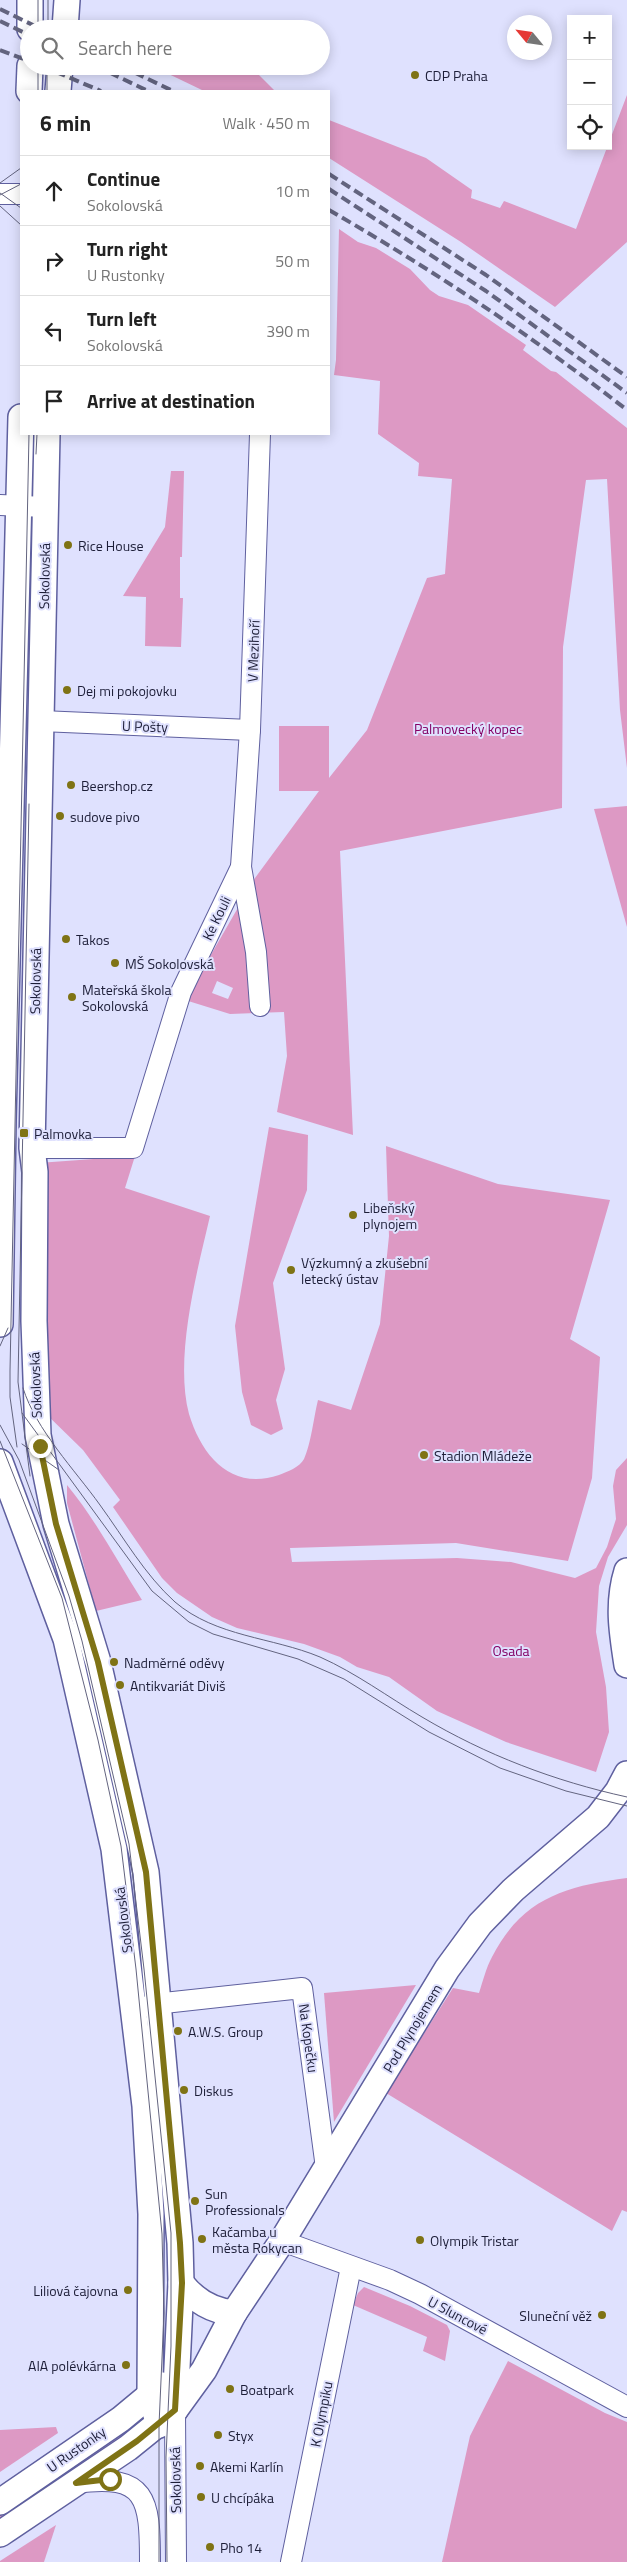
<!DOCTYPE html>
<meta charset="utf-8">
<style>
body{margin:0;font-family:"Titillium Web",sans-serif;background:#f2f2f2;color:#222}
.controls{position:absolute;right:15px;top:15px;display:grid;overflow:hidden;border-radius:0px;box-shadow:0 2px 12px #0003}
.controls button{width:45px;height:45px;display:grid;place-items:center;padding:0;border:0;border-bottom:1px solid #e0e0e0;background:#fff;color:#222;font:25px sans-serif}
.compass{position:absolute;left:507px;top:15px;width:45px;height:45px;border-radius:50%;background:#fff;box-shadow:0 2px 12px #0003;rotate:299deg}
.stop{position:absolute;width:15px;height:15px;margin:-11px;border:4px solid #7f7315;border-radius:50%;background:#fff}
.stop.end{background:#7f7315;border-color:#fff;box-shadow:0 1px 5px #0008}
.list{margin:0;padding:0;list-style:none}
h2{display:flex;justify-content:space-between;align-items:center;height:65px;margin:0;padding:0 20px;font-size:21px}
h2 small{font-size:16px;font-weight:400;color:#767676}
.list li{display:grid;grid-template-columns:32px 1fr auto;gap:15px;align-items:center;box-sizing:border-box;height:70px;padding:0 20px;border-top:1px solid #e0e0e0}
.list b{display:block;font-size:19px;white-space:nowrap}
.list p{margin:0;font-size:16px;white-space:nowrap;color:#767676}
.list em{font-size:16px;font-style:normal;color:#767676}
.icon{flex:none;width:28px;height:28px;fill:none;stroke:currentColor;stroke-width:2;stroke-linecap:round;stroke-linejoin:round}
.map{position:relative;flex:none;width:627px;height:2562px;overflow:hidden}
.search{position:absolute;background:#fff;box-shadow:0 2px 12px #0003;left:20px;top:20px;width:310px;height:55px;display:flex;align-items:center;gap:12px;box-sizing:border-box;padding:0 18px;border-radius:28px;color:#767676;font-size:19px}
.panel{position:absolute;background:#fff;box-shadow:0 2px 12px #0003;left:20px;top:90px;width:310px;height:345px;border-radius:0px}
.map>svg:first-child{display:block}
.green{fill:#dd99c4;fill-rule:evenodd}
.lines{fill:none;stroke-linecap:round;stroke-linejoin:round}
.minor-casing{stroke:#5f609f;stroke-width:22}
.major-casing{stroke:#5f609f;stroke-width:28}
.minor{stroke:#fff;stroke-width:20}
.major{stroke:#fff;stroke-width:25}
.tram{stroke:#63647f;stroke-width:1}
.rail{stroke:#63647f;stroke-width:4;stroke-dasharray:10 5;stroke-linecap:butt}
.route{stroke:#7f7315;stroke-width:6}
.poi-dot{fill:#7f7315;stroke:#dfe1fe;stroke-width:2}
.labels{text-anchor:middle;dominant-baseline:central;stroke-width:4;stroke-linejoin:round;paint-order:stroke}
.poi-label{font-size:14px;fill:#1d1e38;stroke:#dfe1fe;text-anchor:start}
.street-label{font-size:14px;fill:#1d1e38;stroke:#dfe1fe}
.park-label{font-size:14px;fill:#830065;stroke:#dfe1fe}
</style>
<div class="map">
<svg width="627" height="2562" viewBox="0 0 627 2562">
<rect width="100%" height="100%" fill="#dfe1fe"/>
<g class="green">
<polygon points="152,66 250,66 275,91 204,91"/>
<polygon points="627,95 627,242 555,307 461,242 329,158 329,120 426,158 472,190 471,198 500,208 504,201 576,229"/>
<path d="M339,229l19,13 18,6 34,21 20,21 9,6 29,9 58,40 -3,5 28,21 5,1 71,56v340l-7,-58 -13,-231 -21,1 -23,167 -1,161 -222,43 13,284 -76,-23 10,-56 -3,-44 -54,2 -45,-14 70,-122 64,-87h-40v-65h50v52l38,-48 60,-152 18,-4 7,-95 -34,-3 1,-13 -41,-29 2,-53 -46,-6 2,-15zM217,981l16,7 -5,11 -16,-6z"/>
<polygon points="171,471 184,471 182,557 180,557 180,598 183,598 181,647 145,646 146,597 123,596 165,527"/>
<polygon points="627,806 627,927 594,809"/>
<polygon points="269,1127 308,1135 307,1190 273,1283 285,1369 276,1400 283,1429 271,1435 251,1425 242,1392 235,1326"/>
<path d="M386,1146l112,38 112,16 -40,139 30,18 -8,121 -24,83 -112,-18 -166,5 2,14 165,-4 54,4 64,16 21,-10 11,-21 9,-28 -3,-33 3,-16 11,-12v67l-19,32 -9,29 -3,46 10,55 3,45 -13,40 -90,-30 -69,-31 -48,-34 -32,-10 -17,-10 -36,-13 -67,-16 -25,-11 -35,-24 -15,-15 -49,-71 7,-7 -37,-50 -42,-41 -3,-246 97,-7 -10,32 85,28c-13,56 -36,141 -21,198 13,43 43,77 90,61 8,-3 21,-8 25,-16 7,-15 10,-43 14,-59l33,10 29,-86 9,-88z"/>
<path d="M67,1485c29,35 50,76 75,115l-46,11 -29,-108z"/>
<path d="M627,1878v334l-5,-2 -10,21 -226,-138 67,-105 26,5c4,-12 7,-25 13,-36 30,-59 74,-71 135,-79z"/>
<polygon points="416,1985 334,2122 324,1993"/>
<polygon points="364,2287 410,2306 447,2325 450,2331 445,2361 423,2351 427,2337 353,2305 358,2293"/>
<polygon points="508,2361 605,2413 627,2422 627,2562 442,2562 470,2436"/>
<polygon points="121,2426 126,2435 0,2519 0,2511"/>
<polygon points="56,2427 58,2433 0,2472 0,2430"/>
<polygon points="56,2525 44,2562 0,2562 0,2561"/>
</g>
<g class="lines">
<defs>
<g id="minor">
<polyline points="0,194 21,194"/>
<polyline points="260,434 250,730 241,867 256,952 260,1006"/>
<polyline points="0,505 45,507"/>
<polyline points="41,721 250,730"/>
<polyline points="32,1148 133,1148 181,992 241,867"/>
<polyline points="133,2009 164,2003 302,1988 326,2168"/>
<polyline points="282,2241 390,2280 420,2294 627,2407"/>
<polyline points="175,2410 176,2562"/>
<path d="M76,2483c71,-10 74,16 74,79"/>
<polyline points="291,2562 351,2267"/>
</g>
<g id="major">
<polyline points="30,29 30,0"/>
<polyline points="65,29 67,0"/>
<polyline points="29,91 30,66"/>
<polyline points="58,91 60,66"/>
<polyline points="47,434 32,1148 35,1172 34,1321 38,1435 56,1524 98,1662 146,1872 180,2243 181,2283 175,2410"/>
<polyline points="0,1324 3,1120 21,417"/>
<polyline points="0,1462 66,1639 114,1849 145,2106 151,2214 150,2395 159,2425"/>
<path d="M627,1571c-10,32 -5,62 0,94"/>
<path d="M181,2283c14,18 31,28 53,30"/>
<polyline points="0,2502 121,2419 162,2385"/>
<polyline points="0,2534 128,2448 175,2410 204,2370 234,2313 282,2241 447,1969 480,1924 513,1890 598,1817 618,1791 627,1774"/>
</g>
</defs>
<use href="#minor" class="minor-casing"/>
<use href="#major" class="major-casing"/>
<use href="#minor" class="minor"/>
<use href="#major" class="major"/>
<g class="tram">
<polyline points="38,29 38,0"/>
<polyline points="48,29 48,0"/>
<polyline points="38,91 38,66"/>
<polyline points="47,91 47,66"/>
<polyline points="0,183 21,168"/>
<polyline points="0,193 21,208"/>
<polyline points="0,195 21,184"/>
<polyline points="0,206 21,225"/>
<polyline points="36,454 37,434"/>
<polyline points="29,804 18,1382 30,1476"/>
<polyline points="0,1346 8,1328"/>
<path d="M23,1388c13,42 52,82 77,117 24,33 45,70 75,97 41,35 97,35 145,55 36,16 68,40 102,60 64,38 132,64 205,80"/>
<polyline points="22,1413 152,1591 189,1622 213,1634 298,1659 344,1679 429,1732 500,1768 566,1791 627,1806"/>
<polyline points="0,1425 19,1460 69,1596 82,1641 129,1844 144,1969 171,2233 171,2346 166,2457 167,2562"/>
<polyline points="0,1441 62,1598 98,1740 121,1846 136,1969 162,2234 164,2313 159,2425 159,2562"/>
<polyline points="22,1444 59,1470"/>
<polyline points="17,1447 10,1397 10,1371 29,434"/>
</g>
<g class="rail">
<polyline points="0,9 41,29"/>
<polyline points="0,21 29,35"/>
<polyline points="0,50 29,61"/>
<polyline points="42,66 101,91"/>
<polyline points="96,66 148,91"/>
<polyline points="121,66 173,91"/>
<polyline points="329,174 486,275 627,377"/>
<polyline points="329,189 486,291 627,393"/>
<path d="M329,210c104,60 203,126 298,200"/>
</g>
</g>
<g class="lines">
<polyline class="route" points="40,1446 56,1524 98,1662 146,1872 180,2243 182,2283 175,2410 137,2441 76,2483 110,2479"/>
</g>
<g class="poi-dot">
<circle cx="415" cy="75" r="5"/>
<circle cx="68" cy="545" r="5"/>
<circle cx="67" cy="690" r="5"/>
<circle cx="71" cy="785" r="5"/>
<circle cx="60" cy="816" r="5"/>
<circle cx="66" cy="939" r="5"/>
<circle cx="115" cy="963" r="5"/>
<circle cx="72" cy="997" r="5"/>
<rect x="19" y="1128" width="10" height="10" rx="2.5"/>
<circle cx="353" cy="1215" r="5"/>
<circle cx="291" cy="1270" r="5"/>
<circle cx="424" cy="1455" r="5"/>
<circle cx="114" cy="1662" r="5"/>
<circle cx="120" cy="1685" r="5"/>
<circle cx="178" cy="2031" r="5"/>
<circle cx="184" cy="2090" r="5"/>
<circle cx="195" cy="2201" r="5"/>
<circle cx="202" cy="2239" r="5"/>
<circle cx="420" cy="2240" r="5"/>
<circle cx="128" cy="2290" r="5"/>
<circle cx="602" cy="2315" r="5"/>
<circle cx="126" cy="2365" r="5"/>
<circle cx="230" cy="2389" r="5"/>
<circle cx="218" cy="2435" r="5"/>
<circle cx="200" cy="2466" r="5"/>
<circle cx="201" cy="2497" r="5"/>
<circle cx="210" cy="2547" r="5"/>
</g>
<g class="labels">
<g class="poi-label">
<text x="425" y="75">CDP Praha</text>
<text x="78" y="545">Rice House</text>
<text x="77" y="690">Dej mi pokojovku</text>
<text x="81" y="785">Beershop.cz</text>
<text x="70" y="816">sudove pivo</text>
<text x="76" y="939">Takos</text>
<text x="125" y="963">MŠ Sokolovská</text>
<text x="82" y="989">Mateřská škola<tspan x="82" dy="16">Sokolovská</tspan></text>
<text x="34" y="1133">Palmovka</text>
<text x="363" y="1207">Libeňský<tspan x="363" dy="16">plynojem</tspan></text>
<text x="301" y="1262">Výzkumný a zkušební<tspan x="301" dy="16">letecký ústav</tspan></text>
<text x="434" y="1455">Stadion Mládeže</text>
<text x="124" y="1662">Nadměrné oděvy</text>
<text x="130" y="1685">Antikvariát Diviš</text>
<text x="188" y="2031">A.W.S. Group</text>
<text x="194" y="2090">Diskus</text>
<text x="205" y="2193">Sun<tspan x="205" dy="16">Professionals</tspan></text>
<text x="212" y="2231">Kačamba u<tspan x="212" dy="16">města Rokycan</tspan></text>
<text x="430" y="2240">Olympik Tristar</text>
<text x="118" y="2290" text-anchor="end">Liliová čajovna</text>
<text x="592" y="2315" text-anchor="end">Sluneční věž</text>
<text x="116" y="2365" text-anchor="end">AIA polévkárna</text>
<text x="240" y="2389">Boatpark</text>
<text x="228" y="2435">Styx</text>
<text x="210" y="2466">Akemi Karlín</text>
<text x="211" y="2497">U chcípáka</text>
<text x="220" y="2547">Pho 14</text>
</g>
<g class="street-label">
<text transform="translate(44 576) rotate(-89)">Sokolovská</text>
<text transform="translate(253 651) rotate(-88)">V Mezihoří</text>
<text transform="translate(145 726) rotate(2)">U Pošty</text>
<text transform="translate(216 918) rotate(-64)">Ke Kouli</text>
<text transform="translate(35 981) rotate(-89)">Sokolovská</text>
<text transform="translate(35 1385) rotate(-92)">Sokolovská</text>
<text transform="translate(123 1920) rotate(-97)">Sokolovská</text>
<text transform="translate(412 2028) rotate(-59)">Pod Plynojemem</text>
<text transform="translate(309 2038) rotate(82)">Na Kopečku</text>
<text transform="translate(458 2315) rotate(28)">U Sluncové</text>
<text transform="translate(321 2414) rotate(-79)">K Olympiku</text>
<text transform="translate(76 2449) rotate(-35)">U Rustonky</text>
<text transform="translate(175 2480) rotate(-91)">Sokolovská</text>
</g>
<g class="park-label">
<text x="468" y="728">Palmovecký kopec</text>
<text x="511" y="1650">Osada</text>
</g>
</g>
</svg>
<div class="controls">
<button>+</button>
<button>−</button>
<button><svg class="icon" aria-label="locate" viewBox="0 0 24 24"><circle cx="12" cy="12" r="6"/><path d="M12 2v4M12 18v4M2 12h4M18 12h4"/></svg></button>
</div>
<svg class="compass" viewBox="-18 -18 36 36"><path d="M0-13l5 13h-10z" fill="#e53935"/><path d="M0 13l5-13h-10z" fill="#767676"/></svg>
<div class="stop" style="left:110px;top:2479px"></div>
<div class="stop end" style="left:40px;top:1446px"></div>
<div class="search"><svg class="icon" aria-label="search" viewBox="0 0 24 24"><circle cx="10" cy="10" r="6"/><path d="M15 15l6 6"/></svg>Search here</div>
<section class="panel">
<h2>6 min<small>Walk · 450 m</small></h2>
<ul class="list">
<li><svg class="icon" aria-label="ahead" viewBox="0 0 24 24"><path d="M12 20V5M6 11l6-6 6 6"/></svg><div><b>Continue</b><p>Sokolovská</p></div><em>10 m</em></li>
<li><svg class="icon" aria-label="right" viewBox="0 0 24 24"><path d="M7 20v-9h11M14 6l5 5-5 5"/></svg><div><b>Turn right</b><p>U Rustonky</p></div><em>50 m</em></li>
<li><svg class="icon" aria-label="left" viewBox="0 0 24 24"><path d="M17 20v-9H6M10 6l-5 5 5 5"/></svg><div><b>Turn left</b><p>Sokolovská</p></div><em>390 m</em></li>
<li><svg class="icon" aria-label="arrive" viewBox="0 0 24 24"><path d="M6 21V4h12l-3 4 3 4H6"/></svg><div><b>Arrive at destination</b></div></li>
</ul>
</section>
</div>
